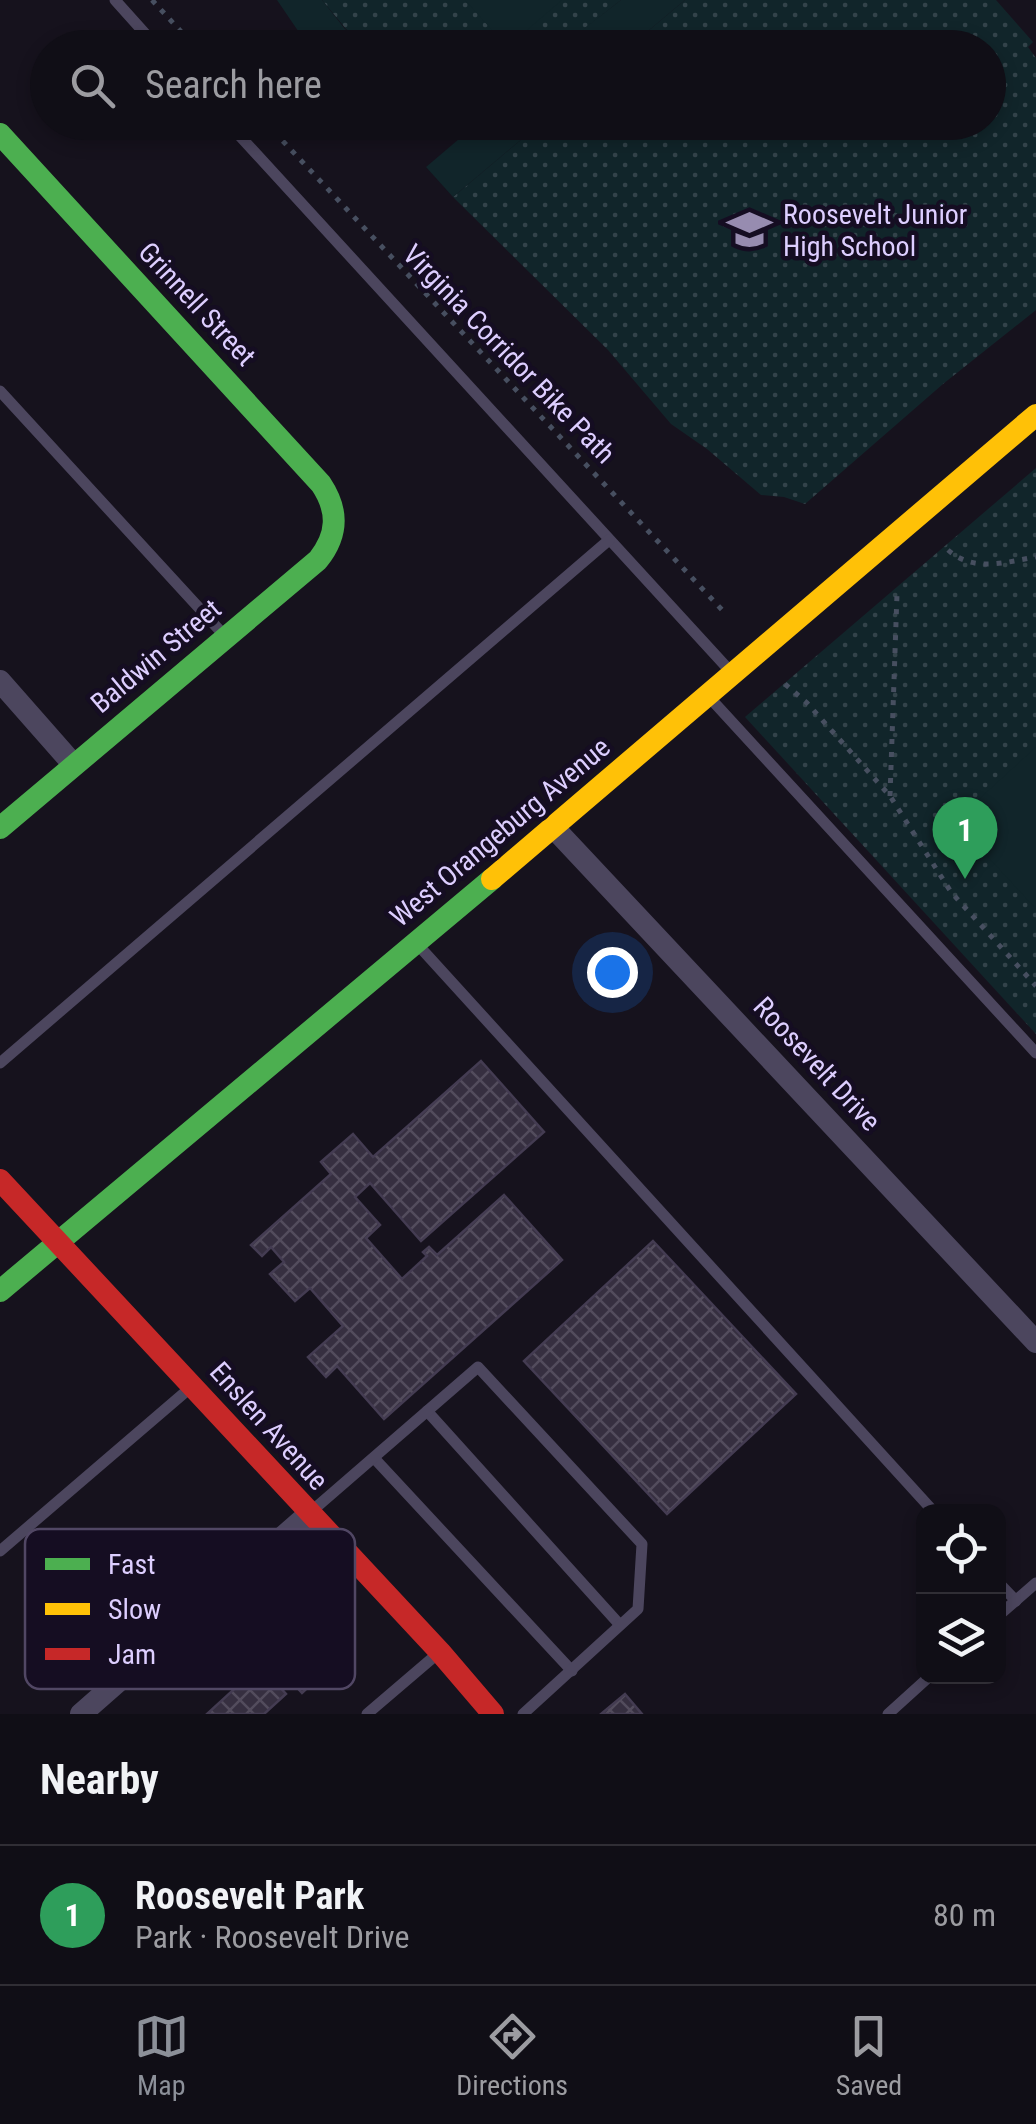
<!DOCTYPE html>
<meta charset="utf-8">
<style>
body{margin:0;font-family:"Roboto Condensed",sans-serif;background:#19171f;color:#f1f3f6}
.controls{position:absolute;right:30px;bottom:30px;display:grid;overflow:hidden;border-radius:20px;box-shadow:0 5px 15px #0003}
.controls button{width:90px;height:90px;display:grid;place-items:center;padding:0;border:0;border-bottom:2px solid #302e35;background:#100e16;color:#f1f3f6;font:50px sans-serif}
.you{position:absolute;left:612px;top:972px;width:35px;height:35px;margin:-25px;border:8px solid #fff;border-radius:50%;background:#1a73e8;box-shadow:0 0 0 15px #1a73e833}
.badge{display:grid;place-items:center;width:65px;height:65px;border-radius:50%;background:#8c9099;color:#fff;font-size:32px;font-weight:700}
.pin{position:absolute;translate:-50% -82px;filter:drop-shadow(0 2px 5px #0008)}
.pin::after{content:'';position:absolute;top:52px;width:35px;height:30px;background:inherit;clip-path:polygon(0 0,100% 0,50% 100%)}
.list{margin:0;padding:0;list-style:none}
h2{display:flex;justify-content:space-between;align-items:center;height:130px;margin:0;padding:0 40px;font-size:42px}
h2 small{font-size:32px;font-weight:400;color:#9c9ca1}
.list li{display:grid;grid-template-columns:65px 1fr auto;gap:30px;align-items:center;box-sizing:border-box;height:140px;padding:0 40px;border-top:2px solid #302e35}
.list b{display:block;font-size:38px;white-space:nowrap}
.list p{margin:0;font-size:32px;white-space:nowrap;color:#9c9ca1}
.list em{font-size:32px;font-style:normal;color:#9c9ca1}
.icon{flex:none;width:55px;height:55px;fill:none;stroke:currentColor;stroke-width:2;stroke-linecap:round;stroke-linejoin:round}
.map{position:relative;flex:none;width:1036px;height:1714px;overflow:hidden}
.search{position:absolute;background:#100e16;box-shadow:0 5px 15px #0003;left:30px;right:30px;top:30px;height:110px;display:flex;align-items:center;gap:25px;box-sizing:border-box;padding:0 35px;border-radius:55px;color:#9c9ca1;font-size:38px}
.sheet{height:270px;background:#100e16}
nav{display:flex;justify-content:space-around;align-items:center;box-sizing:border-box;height:140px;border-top:2px solid #302e35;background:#100e16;font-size:28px;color:#9c9ca1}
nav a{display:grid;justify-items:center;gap:5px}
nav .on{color:#8c9099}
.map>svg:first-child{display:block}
.grass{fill:url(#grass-dots)}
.pitch{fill:#11252a}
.building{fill:url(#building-cross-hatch);stroke:#443c52;stroke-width:2.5}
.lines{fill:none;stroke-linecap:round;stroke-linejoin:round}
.path{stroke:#474f60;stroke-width:5;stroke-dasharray:5 8;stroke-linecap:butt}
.lane{stroke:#4c465e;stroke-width:11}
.street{stroke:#4c465e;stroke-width:22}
.fast{stroke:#4caf50;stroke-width:22}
.slow{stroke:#ffc107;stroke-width:22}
.jam{stroke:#c62828;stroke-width:22}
.labels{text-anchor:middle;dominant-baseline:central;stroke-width:9;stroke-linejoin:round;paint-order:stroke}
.poi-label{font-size:28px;fill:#ddceff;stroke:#150d22;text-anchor:start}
.street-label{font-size:28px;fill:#ddceff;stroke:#150d22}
.key{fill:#150d22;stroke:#514764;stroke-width:2.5}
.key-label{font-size:28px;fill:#ddceff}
</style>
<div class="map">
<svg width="1036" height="1714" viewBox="0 0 1036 1714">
<defs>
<pattern id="grass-dots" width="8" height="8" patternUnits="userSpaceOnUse" patternTransform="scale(2.5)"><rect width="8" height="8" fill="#11252a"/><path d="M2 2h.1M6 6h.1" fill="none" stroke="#33434a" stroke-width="1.8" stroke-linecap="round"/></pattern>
<pattern id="building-cross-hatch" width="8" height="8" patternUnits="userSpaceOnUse" patternTransform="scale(2.5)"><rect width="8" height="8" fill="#362f40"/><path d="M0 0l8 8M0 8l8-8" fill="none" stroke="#534c5d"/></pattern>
</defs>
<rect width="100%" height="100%" fill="#16121d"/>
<g class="grass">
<polygon points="322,0 621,0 560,48 372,47 346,29"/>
<polygon points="685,0 996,0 1033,42 1028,47 1036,58 1036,310 943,384 805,504 784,497 761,495 707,449 671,424 608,350 453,197 541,123 988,122 988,48 629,47"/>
<polygon points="1036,468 1036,1034 745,717"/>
</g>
<g class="pitch">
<polygon points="277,0 322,0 345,29 372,47 309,47"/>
<polygon points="465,0 562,0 507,47"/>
<polygon points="621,0 685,0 629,47 560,47"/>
<polygon points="479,122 541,123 453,197 426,167"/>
<polygon points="1036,747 1036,909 955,821"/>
</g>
<g class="building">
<polygon points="481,1061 544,1132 421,1241 370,1183 355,1197 380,1225 366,1238 402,1279 427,1256 423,1252 429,1247 437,1255 504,1195 562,1260 384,1419 337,1366 326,1377 308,1357 343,1326 310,1288 295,1301 270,1274 284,1262 271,1247 262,1256 251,1245 331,1174 321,1162 353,1134 373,1157"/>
<polygon points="653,1241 796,1394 667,1514 524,1361"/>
<polygon points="318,1611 351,1647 302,1693 260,1647 277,1631 286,1640"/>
<polygon points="249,1653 286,1694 264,1714 207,1714 242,1682 231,1671"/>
<polygon points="625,1694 642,1714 601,1714"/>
</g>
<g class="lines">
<g class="path">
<polyline points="152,0 196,48"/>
<polyline points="265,122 725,613"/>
<path d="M948,550c26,23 57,12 88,7"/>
<polyline points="785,684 807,703 890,796 951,892 1036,986"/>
<polyline points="890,796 897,594"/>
</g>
<g class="lane">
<polyline points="115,0 158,48"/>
<polyline points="227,122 731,672"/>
<polyline points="0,391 223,634"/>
<polyline points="710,698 1036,1053"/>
<polyline points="418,945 934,1512"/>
<polyline points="0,1063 609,540"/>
<polyline points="427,1411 620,1625"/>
<polyline points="374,1458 572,1671"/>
<polyline points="313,1510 478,1367 642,1544 638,1609 523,1714"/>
<polyline points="0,1551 190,1388"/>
<polyline points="998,1582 1016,1601"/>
<polyline points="998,1616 1036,1583"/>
<polyline points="367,1714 436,1655"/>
<polyline points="888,1714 930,1676"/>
</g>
<g class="street">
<polyline points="0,681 73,764"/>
<polyline points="553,827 1036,1342"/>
<polyline points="81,1714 309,1514"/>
</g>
<g class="fast">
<path d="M0,134l321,350c18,27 17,51 -3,76l-318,268"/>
<polyline points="0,1291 492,879"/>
</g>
<polyline class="slow" points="492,879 1036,415"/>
<polyline class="jam" points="0,1180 440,1652 493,1714"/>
</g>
<defs>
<symbol id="school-bare" viewBox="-9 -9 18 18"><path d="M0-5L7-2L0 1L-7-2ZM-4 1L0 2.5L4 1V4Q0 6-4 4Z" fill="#978cb0" stroke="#150d22" stroke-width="2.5" paint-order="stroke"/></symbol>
</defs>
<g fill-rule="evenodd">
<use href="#school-bare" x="718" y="198" width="63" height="63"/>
</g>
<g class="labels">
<g class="poi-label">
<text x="783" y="214">Roosevelt Junior<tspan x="783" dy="32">High School</tspan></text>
</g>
<g class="street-label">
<text transform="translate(197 304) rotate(47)">Grinnell Street</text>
<text transform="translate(509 354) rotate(46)">Virginia Corridor Bike Path</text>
<text transform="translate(156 656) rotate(-40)">Baldwin Street</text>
<text transform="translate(500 832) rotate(-40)">West Orangeburg Avenue</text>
<text transform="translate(817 1064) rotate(47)">Roosevelt Drive</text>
<text transform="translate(269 1426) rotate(48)">Enslen Avenue</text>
</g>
</g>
<rect x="25" y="1529" width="330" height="160" rx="15" class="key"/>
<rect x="45" y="1558" width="45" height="12" fill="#4caf50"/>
<rect x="45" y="1603" width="45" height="12" fill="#ffc107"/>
<rect x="45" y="1648" width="45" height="12" fill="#c62828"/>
<g class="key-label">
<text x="108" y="1574">Fast</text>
<text x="108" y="1619">Slow</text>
<text x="108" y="1664">Jam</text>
</g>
</svg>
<div class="controls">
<button><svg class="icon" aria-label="locate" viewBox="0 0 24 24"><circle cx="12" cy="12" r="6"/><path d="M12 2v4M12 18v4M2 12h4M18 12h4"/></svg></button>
<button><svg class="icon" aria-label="layers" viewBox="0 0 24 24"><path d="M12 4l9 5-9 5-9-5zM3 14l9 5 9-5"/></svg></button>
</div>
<div class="you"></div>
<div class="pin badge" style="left:965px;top:879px;background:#2e9e5b">1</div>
<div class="search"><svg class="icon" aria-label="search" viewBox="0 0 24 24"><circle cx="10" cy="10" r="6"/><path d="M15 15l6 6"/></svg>Search here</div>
</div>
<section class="sheet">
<h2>Nearby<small></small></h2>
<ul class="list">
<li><span class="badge" style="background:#2e9e5b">1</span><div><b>Roosevelt Park</b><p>Park · Roosevelt Drive</p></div><em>80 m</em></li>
</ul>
</section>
<nav>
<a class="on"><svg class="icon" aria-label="map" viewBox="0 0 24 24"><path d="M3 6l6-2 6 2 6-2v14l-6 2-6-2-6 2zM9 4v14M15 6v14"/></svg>Map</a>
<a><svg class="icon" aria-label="directions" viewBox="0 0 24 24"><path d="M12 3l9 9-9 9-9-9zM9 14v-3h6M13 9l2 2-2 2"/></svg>Directions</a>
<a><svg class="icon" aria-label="saved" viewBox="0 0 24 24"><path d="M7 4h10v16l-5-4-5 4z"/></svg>Saved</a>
</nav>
